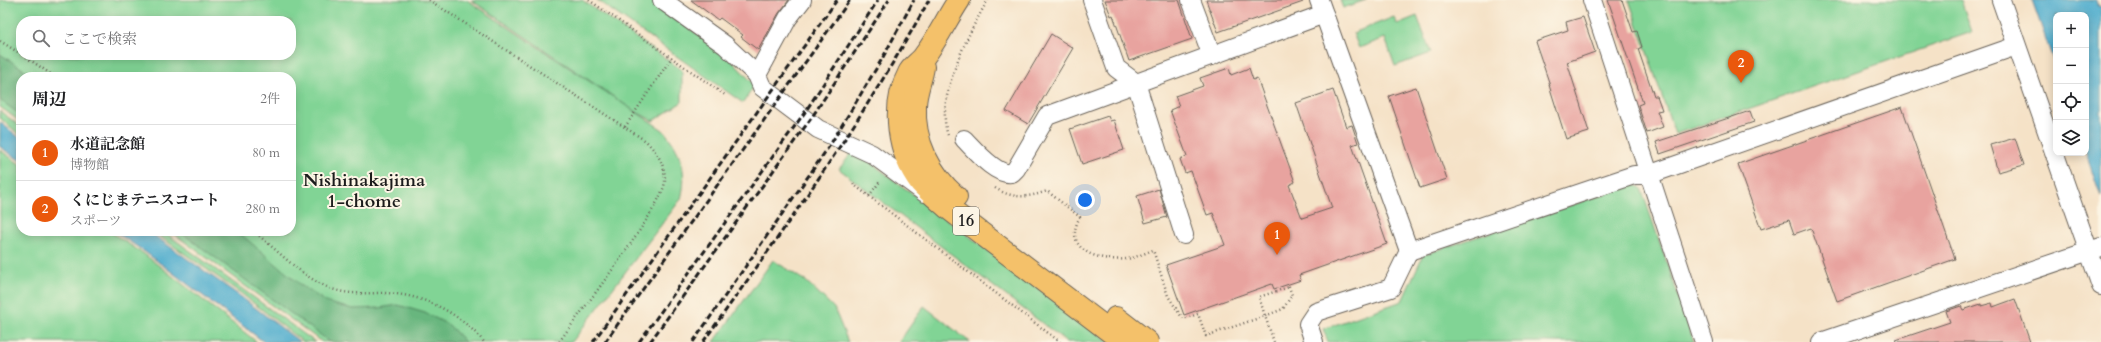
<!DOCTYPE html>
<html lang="ja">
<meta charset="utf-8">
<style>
body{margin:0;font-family:Cardo,"Noto Serif JP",serif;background:#f6f6f6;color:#202124}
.controls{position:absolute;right:12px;top:12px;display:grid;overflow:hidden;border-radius:8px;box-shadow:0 2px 10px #0003}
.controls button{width:36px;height:36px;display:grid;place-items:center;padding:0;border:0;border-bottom:1px solid #e0e0e0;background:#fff;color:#202124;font:20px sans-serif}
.you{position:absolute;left:1085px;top:200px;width:14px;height:14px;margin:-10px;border:3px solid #fff;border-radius:50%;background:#1a73e8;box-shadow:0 0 0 6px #1a73e833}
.badge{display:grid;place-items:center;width:26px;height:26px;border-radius:50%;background:#ea580c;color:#fff;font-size:13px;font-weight:700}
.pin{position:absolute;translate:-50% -33px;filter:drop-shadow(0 1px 2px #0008)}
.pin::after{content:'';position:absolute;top:21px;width:14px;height:12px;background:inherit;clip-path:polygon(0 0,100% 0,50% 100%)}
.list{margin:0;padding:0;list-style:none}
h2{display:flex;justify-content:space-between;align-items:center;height:52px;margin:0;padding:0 16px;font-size:17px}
h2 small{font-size:13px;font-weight:400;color:#757577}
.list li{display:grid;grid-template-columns:26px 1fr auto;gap:12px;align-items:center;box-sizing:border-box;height:56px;padding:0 16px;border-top:1px solid #e0e0e0}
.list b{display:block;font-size:15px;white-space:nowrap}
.list p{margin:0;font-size:13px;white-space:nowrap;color:#757577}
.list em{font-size:13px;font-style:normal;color:#757577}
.icon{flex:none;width:22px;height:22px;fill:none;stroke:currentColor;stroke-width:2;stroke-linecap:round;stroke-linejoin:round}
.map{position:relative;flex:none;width:2101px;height:342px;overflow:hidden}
.search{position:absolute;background:#fff;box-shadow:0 2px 10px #0003;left:16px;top:16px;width:280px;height:44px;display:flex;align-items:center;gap:10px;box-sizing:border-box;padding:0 14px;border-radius:16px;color:#757577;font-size:15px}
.panel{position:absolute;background:#fff;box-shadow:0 2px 10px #0003;left:16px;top:72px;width:280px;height:164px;border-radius:16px}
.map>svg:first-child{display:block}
.green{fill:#81d495;stroke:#4e7858;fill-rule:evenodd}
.forest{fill:#68b67e;stroke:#42694d}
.water{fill:#50adce;stroke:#366475}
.building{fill:#e8a39f}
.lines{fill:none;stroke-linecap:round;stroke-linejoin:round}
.minor-casing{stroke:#686158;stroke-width:20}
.major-casing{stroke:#686158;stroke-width:24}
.path{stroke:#686158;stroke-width:2.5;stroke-dasharray:1 3;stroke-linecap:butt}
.minor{stroke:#fff;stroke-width:18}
.major{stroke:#f4c16a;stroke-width:22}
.rail{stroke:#1c1c1c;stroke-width:3;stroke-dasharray:6 3;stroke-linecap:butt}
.labels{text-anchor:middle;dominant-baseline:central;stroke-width:4;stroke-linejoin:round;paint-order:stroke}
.shield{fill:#fcf5e5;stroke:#5f5d58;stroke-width:1}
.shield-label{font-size:16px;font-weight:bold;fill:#1c1c1c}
.neighbourhood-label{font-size:18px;font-weight:bold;fill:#1c1c1c;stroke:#fcf5e5}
</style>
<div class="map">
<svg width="2101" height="342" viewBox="0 0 2101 342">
<rect width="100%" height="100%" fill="#fcf5e5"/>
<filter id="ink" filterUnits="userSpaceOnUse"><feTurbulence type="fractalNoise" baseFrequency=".025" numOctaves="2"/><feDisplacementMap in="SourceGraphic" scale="8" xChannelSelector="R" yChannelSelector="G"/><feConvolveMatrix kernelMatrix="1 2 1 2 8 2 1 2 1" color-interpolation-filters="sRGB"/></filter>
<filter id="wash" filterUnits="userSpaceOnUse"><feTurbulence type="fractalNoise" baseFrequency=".012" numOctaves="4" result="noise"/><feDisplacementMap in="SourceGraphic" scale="16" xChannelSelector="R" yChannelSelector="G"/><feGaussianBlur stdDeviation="0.9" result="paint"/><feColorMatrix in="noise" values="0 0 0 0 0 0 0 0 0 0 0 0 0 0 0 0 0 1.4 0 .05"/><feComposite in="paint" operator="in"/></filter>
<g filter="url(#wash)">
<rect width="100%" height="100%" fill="#f5e2c7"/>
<g class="green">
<path d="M0,0h467l196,130c18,21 25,42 18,69l-109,143h-250l-152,-111h121v-154h-270v45l-21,-15zM21,21h270v34h-270z"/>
<polygon points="471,0 582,0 682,70 682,102 653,121 633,110"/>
<polygon points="597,0 651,0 726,55 755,85 743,103"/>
<polygon points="1340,0 1366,0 1343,8"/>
<polygon points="1629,0 1961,0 1972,32 1675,134"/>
<polygon points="1417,16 1431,53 1395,66 1385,38 1359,48 1353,33 1394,17 1397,24"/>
<polygon points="0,111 21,127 21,136 0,118"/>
<polygon points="0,150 21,165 21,231 109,231 144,254 257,342 0,342"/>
<polygon points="854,150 1110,342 1067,342 839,169"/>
<polygon points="1634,184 1641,188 1694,342 1328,342 1323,329 1402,301 1423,255"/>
<polygon points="152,231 163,231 315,342 303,342 242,294"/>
<polygon points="773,260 807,282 834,308 848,342 714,342"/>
<polygon points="924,306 970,342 899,342"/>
</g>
<g class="forest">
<polygon points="0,54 35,77 21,77 21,115 0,100"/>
<polygon points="179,231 237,231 302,286 328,303 353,309 379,308 398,305 425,313 449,325 465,342 330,342"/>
</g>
<g class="water">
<polygon points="2032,0 2096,0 2098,7 2101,6 2101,197 2086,153 2086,15 2056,15 2056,68"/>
<polygon points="0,122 21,139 21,161 0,147"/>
<polygon points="114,231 148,231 240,296 300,342 264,342 145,252"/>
</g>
<g id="blocks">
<g class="building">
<polygon points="691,0 789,0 779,13 758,50 741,37 743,35 720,18 718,20"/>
<polygon points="1105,0 1179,0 1192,39 1129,61 1113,15 1111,16"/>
<polygon points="1206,0 1302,0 1303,2 1218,32"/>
<polygon points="1608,0 1622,0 1633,32 1637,31 1642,47 1638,49 1654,96 1657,96 1662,110 1657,111 1663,127 1647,133 1638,105 1643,103"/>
<polygon points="1583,17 1595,52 1567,62 1589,132 1566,139 1549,85 1550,85 1535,41 1568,30 1566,22"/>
<polygon points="1051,34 1073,48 1028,124 1006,111"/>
<polygon points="1229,68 1231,75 1249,68 1253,80 1257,78 1295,182 1289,185 1302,218 1332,208 1296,103 1333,90 1346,127 1352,125 1358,143 1352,145 1387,244 1299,275 1301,280 1274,289 1272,284 1184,315 1166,265 1225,245 1213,213 1207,215 1191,171 1185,173 1180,159 1187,156 1170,110 1179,106 1175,96 1203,86 1200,78"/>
<polygon points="1416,87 1447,179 1420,188 1389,96"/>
<polygon points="1902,107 1955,259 1837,301 1811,228 1794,234 1789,220 1761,229 1738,164"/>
<polygon points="1750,111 1754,122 1660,154 1656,142"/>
<polygon points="1108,116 1110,121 1114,120 1124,150 1082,164 1070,129"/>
<polygon points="2015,138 2024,165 1998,172 1990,145"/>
<polygon points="1159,189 1167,217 1145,223 1137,196"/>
<polygon points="2015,299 2030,342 1897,342 1896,340 1950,322 1946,311 1961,306 1963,310 1981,304 1981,306 1992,303 1993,307"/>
</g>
</g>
</g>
<g filter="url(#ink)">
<use href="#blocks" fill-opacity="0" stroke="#686158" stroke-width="1"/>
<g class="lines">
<defs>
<g id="minor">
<polyline points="662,0 725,45 757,75 762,87 818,129 872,154 925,193"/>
<polyline points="1092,0 1116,68 1136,83 1184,235"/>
<polyline points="1191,0 1212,56"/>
<polyline points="1319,0 1409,251"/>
<polyline points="1592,0 1704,342"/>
<polyline points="2001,0 2101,286"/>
<polyline points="757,75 788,18 802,0"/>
<path d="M964,139c11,11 32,37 48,34l4,-4 31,-53 277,-102"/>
<polyline points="1314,342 1308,324 1316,312 1391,288 1409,251 1634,175 1648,175 2016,46"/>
<polyline points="1821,342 2101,247"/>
</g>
<g id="major">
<path d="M959,0c-12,18 -21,38 -34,55 -4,7 -13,11 -16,18 -18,34 -11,80 12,110 8,9 18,17 27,25l176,134"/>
<path d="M923,67c-2,13 -8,26 -8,39 -2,36 15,68 41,91"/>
<polyline points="1116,318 1147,342"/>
</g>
</defs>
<use href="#minor" class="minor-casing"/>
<use href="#major" class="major-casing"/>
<g class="path">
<path d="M429,0l217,141c11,12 19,22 19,40 -1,25 -87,134 -106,161"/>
<polyline points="589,0 725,95"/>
<polyline points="0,41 21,54"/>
<polyline points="23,55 55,77"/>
<polyline points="625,127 672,57"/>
<path d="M948,135c-14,-36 22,-105 40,-135"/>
<polyline points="853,184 1060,342"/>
<path d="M995,188c18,11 33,10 52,3l33,26c-19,33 20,45 46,42 9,-1 19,-6 27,-9l15,46 15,23 15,-5 8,22 59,-20 -6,-19 30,-10"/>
<polyline points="869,196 881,180"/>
<path d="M253,231c25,19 49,47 79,58 17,6 33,4 51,4 40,1 76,19 101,49"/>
<polyline points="1274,342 1265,316 1283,309 1292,295 1288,284"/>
</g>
<use href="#minor" class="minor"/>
<use href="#major" class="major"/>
<g class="rail">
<polyline points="593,342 837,0"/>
<polyline points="605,342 850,0"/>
<polyline points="639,342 805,112 878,0"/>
<polyline points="650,342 812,117 889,0"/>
<polyline points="693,342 830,145 882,59 914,0"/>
<path d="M703,342c80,-111 160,-222 226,-342"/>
</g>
</g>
</g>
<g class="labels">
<rect class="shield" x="953" y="207" width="26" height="28" rx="3"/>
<g class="shield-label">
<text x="966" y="221">16</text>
</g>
<g class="neighbourhood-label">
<text x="364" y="180">Nishinakajima<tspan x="364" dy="21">1-chome</tspan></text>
</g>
</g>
</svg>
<div class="controls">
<button>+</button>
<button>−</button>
<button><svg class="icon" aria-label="locate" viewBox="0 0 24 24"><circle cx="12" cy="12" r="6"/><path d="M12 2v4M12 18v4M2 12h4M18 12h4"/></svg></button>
<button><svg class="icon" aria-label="layers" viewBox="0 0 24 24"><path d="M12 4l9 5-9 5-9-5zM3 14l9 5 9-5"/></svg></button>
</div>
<div class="you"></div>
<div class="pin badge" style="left:1277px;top:255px">1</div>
<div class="pin badge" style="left:1741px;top:83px">2</div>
<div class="search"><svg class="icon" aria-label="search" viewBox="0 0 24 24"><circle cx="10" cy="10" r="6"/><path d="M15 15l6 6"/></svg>ここで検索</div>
<section class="panel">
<h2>周辺<small>2件</small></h2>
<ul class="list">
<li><span class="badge">1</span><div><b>水道記念館</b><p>博物館</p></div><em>80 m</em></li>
<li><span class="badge">2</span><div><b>くにじまテニスコート</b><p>スポーツ</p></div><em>280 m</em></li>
</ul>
</section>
</div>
